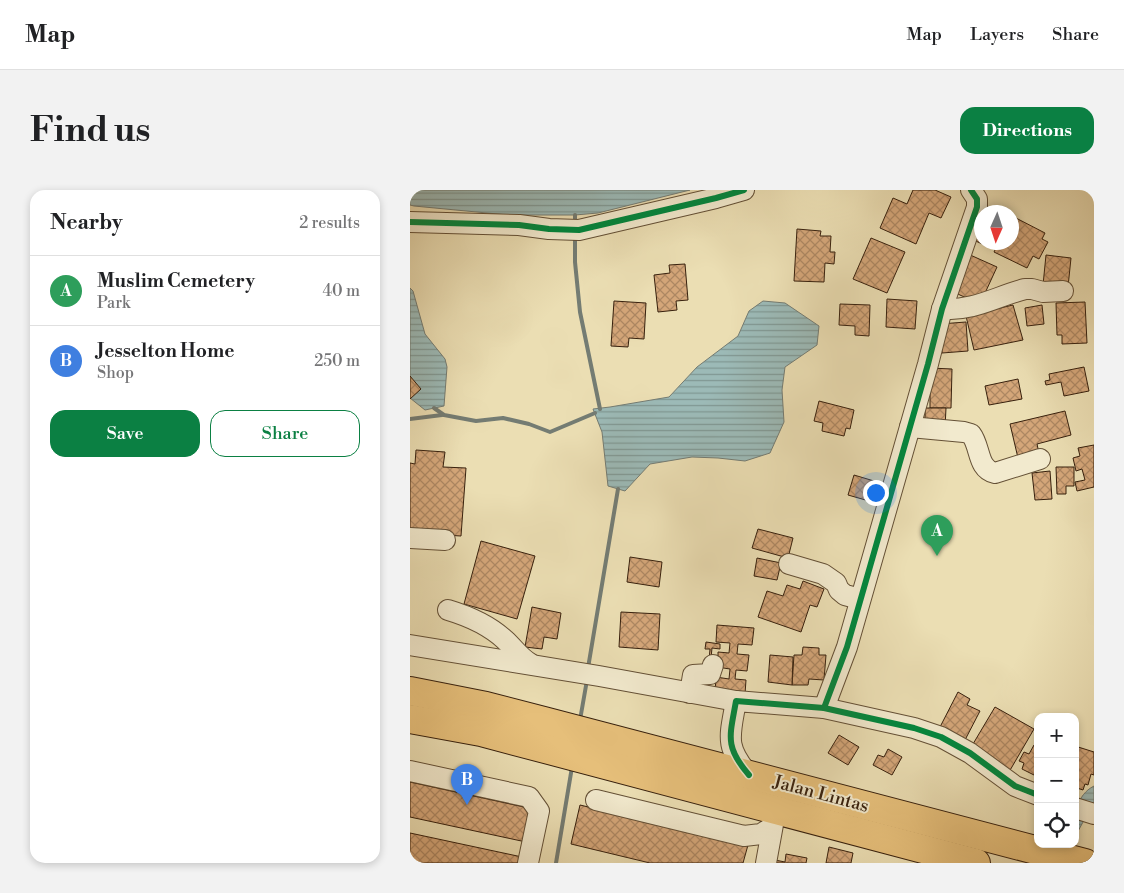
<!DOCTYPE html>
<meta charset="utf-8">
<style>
body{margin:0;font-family:"Libre Bodoni",serif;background:#f2f2f2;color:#202124}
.controls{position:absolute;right:15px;bottom:15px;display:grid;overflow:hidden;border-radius:10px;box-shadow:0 2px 8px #0003}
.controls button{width:45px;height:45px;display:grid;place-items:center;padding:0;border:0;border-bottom:1px solid #e0e0e0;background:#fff;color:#202124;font:25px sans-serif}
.compass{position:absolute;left:564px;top:15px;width:45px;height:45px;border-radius:50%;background:#fff;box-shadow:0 2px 8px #0003;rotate:183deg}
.you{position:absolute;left:465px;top:302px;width:18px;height:18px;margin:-12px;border:4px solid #fff;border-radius:50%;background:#1a73e8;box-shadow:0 0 0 8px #1a73e833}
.badge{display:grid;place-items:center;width:32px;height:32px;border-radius:50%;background:#0b8043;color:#fff;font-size:16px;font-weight:700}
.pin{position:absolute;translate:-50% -41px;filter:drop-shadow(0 1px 2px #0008)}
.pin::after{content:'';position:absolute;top:26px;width:18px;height:15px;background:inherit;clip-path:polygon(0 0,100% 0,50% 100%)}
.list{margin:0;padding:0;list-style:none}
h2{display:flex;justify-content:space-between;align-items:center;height:65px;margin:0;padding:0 20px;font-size:21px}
h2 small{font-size:16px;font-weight:400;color:#757577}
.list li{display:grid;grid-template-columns:32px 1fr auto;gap:15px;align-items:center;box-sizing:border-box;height:70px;padding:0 20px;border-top:1px solid #e0e0e0}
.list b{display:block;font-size:19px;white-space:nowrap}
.list p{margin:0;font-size:16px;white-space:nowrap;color:#757577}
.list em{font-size:16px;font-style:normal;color:#757577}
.actions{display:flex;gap:10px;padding:15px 20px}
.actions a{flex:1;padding:11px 0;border:1px solid #0b8043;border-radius:15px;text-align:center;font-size:18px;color:#0b8043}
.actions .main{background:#0b8043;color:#fff}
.icon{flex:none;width:28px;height:28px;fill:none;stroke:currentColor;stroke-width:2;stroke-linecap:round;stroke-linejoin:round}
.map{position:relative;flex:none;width:684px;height:673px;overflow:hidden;border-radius:15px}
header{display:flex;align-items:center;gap:30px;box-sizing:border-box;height:70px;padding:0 25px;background:#fff;border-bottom:1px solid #e0e0e0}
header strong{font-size:24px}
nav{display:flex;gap:28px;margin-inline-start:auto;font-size:18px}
.intro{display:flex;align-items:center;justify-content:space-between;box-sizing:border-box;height:120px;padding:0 30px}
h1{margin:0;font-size:35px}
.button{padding:12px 22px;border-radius:15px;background:#0b8043;color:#fff;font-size:18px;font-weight:700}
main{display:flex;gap:30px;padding:0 30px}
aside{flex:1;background:#fff;border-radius:15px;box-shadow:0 2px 8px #0003}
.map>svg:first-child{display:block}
.water{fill:url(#water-rules);stroke:#747c73}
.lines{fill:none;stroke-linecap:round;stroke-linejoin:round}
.stream{stroke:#747c73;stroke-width:4}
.building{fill:url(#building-cross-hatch);stroke:#37200d}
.minor-casing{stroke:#645036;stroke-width:22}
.highway-casing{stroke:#37200d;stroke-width:30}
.minor{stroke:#f2eace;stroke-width:20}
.highway{stroke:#e6bf7a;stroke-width:28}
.cycleway-casing{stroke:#f2eace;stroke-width:9}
.cycleway{stroke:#00873e;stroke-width:6}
.labels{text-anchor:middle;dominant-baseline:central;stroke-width:4;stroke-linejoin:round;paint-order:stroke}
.street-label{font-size:18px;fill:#37200d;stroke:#f2eace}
</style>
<header>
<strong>Map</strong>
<nav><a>Map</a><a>Layers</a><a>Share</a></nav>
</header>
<div class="intro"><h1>Find us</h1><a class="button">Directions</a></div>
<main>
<aside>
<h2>Nearby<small>2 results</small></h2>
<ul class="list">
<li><span class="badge" style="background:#2e9e5b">A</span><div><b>Muslim Cemetery</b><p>Park</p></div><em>40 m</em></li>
<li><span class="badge" style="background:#3f7fe0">B</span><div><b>Jesselton Home</b><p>Shop</p></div><em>250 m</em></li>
</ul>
<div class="actions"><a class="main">Save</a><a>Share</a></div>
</aside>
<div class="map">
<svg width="684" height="673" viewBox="0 0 684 673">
<defs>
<pattern id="water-rules" width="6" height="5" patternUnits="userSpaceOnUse" patternTransform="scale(1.25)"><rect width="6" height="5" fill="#9cbab7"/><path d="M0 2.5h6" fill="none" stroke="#809793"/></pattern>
<pattern id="building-cross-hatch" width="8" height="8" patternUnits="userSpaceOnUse" patternTransform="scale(1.25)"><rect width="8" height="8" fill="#d4a679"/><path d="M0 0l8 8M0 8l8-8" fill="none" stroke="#ad8762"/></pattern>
</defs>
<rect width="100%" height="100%" fill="#ebdeb3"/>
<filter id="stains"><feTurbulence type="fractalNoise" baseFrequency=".004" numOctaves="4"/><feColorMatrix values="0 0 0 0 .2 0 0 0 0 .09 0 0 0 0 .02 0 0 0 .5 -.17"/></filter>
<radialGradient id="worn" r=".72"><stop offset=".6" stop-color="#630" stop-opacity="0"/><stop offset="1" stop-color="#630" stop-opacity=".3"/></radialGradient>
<g class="water">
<polygon points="0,0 280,0 188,23 165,25 98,25 4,16 0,15"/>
<polygon points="0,98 3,101 15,144 35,169 37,177 34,216 15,220 0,208"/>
<polygon points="353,111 375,113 409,136 407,155 375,177 372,200 374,232 360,263 335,271 308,268 282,267 240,274 215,301 198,296 192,242 183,219 200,217 259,207 287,177 328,146 339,121"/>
<path d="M684,596v16l-17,31 -2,-1c0,-17 1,-37 19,-46z"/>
</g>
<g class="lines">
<g class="stream">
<polyline points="165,34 165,25"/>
<polyline points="165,46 165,72 170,122 190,219"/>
<polyline points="24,218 34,225 66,231 93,228 119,234 140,242 185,223"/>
<polyline points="0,229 32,225"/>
<polyline points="178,478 208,299"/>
<polyline points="170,530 177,490"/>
<polyline points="146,673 162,577"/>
</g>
</g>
<g class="building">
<polygon points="503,0 525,0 541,7 531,28 519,23 506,54 470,38 483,8 497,14"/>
<polygon points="602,26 635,43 632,49 638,52 629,69 623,66 617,78 584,62 589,52 602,52"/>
<polygon points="572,31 572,52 582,52 579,57 559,48"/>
<polygon points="387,39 411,41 410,46 421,46 420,62 425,62 424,74 415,73 414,92 384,91"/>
<polygon points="461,48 495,62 477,103 443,89"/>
<polygon points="558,64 587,77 570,114 541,101"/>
<polygon points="636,65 661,68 658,97 633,95"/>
<polygon points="275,74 278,110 266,111 267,120 248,122 244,85 260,83 259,75"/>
<polygon points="477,109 507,111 505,139 476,137"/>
<polygon points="204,111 236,113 234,149 219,148 218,157 201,156"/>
<polygon points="675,112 677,153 652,154 652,145 647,145 646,113"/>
<polygon points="430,114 460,115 459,146 445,145 445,136 429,135"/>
<polygon points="603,115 613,150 564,160 556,126"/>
<polygon points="632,115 634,134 617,136 615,118"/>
<polygon points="556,132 558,161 532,163 530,134"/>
<polygon points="674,177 679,201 654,206 651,192 636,195 635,191 640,190 639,184"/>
<polygon points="520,178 542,179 541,218 520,218"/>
<polygon points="0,186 11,199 0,209"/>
<polygon points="608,189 612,209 579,215 575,196"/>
<polygon points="409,211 444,220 440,239 436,238 434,246 412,241 413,233 404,231"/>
<polygon points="515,218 536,218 535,238 515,238"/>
<polygon points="655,221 661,245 627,254 629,263 608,268 600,234"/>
<polygon points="684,255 684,297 667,301 665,292 675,290 672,279 666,281 663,268 670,266 668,258"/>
<polygon points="6,260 35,262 33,277 56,278 51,346 0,343 0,273 5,274"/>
<polygon points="646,277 664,277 664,296 656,296 656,304 647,304"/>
<polygon points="640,281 642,309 625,310 622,283"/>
<polygon points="444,285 464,291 459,311 438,305"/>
<polygon points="348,339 383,348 378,368 342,358"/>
<polygon points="71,351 125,366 107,429 54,414"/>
<polygon points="220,367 252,372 249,397 217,392"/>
<polygon points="347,368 371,373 367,390 344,386"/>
<polygon points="393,391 414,399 407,417 400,415 391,442 348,427 357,401 373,406 377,395 390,399"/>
<polygon points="122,417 151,423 147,449 134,447 132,459 115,457"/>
<polygon points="211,422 250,424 248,460 209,457"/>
<polygon points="307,435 344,438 342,455 328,454 327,464 339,465 337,481 326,480 325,489 336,490 335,504 305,502 306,487 319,489 320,479 307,477 299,470 300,459 295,459 296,452 310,454 310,459 302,458 301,468 308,469 308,462 319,463 320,453 306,452"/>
<polygon points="393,457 409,458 409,465 416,465 414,490 399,489 398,495 382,495 384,465 392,465"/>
<polygon points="360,465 383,467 382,495 358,492"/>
<polygon points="548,502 560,509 557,515 570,521 555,550 530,537"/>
<polygon points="585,517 624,539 599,582 560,559"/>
<polygon points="429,545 449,557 438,575 418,563"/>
<polygon points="624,555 628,557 628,587 612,579 614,573 609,571 614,562 619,564"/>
<polygon points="665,556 684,562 684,585 681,584 678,595 675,594 673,600 667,598 665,602"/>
<polygon points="478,559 492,567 482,585 463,575 468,565 474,567"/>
<polygon points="0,592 123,619 116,652 0,627"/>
<polygon points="170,615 338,655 333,673 240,673 161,654"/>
<polygon points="0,643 112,667 110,673 0,673"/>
<polygon points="419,657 443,663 441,673 416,673"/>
<polygon points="376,664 397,668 396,673 364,673 365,670 375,672"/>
</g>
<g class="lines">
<defs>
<g id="minor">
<polyline points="0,32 109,35 139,39 169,40 306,8 334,0"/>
<path d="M532,119c32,2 53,-12 83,-20h7l11,3 20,-1"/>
<path d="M500,237l54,5 7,2c10,13 6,35 24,39l45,-14"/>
<polyline points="0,348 35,350"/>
<polyline points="379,374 413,384 426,393 429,400 435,405 450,409"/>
<path d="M38,420c20,6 41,15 57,30 9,8 15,18 26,24"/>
<polyline points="0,455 189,486 326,511"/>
<polyline points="280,503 283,485 300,484 303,475"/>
<polyline points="414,518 437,457 518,174 532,119 567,17 567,9 561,0"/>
<polyline points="0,581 119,607 129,621 118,673"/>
<path d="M339,585c-25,-29 -19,-39 -13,-74l88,7 90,20 27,9 29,16 45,33 23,9"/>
<polyline points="186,610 334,646 351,644 362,637"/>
<polyline points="665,618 684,624"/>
<polyline points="356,673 364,629"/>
</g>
<g id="highway">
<polyline points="0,501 76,516 134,531 675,673"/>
<polyline points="0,529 71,542 566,673"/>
</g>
</defs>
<use href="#minor" class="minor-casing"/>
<use href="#highway" class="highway-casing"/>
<use href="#minor" class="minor"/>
<use href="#highway" class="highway"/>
<defs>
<g id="cycleway">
<polyline points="0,32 109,35 139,39 169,40 306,8 334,0"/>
<polyline points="414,518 437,457 518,174 532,119 567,17 567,9 561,0"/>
<path d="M339,585c-25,-29 -19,-39 -13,-74l88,7 90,20 27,9 29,16 45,33 23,9"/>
</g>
</defs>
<use href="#cycleway" class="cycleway-casing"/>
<use href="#cycleway" class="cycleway"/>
</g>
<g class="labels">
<g class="street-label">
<text transform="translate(411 604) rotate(15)">Jalan Lintas</text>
</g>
</g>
<rect width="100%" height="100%" filter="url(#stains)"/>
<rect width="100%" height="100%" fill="url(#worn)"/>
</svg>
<div class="controls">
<button>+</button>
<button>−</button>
<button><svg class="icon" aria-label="locate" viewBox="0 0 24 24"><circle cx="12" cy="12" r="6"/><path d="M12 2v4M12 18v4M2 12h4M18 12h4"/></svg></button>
</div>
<svg class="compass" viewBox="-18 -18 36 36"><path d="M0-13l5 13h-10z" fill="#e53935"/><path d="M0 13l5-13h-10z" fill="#757577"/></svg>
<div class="you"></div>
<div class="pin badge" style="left:527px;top:366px;background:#2e9e5b">A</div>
<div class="pin badge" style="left:57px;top:615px;background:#3f7fe0">B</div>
</div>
</main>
